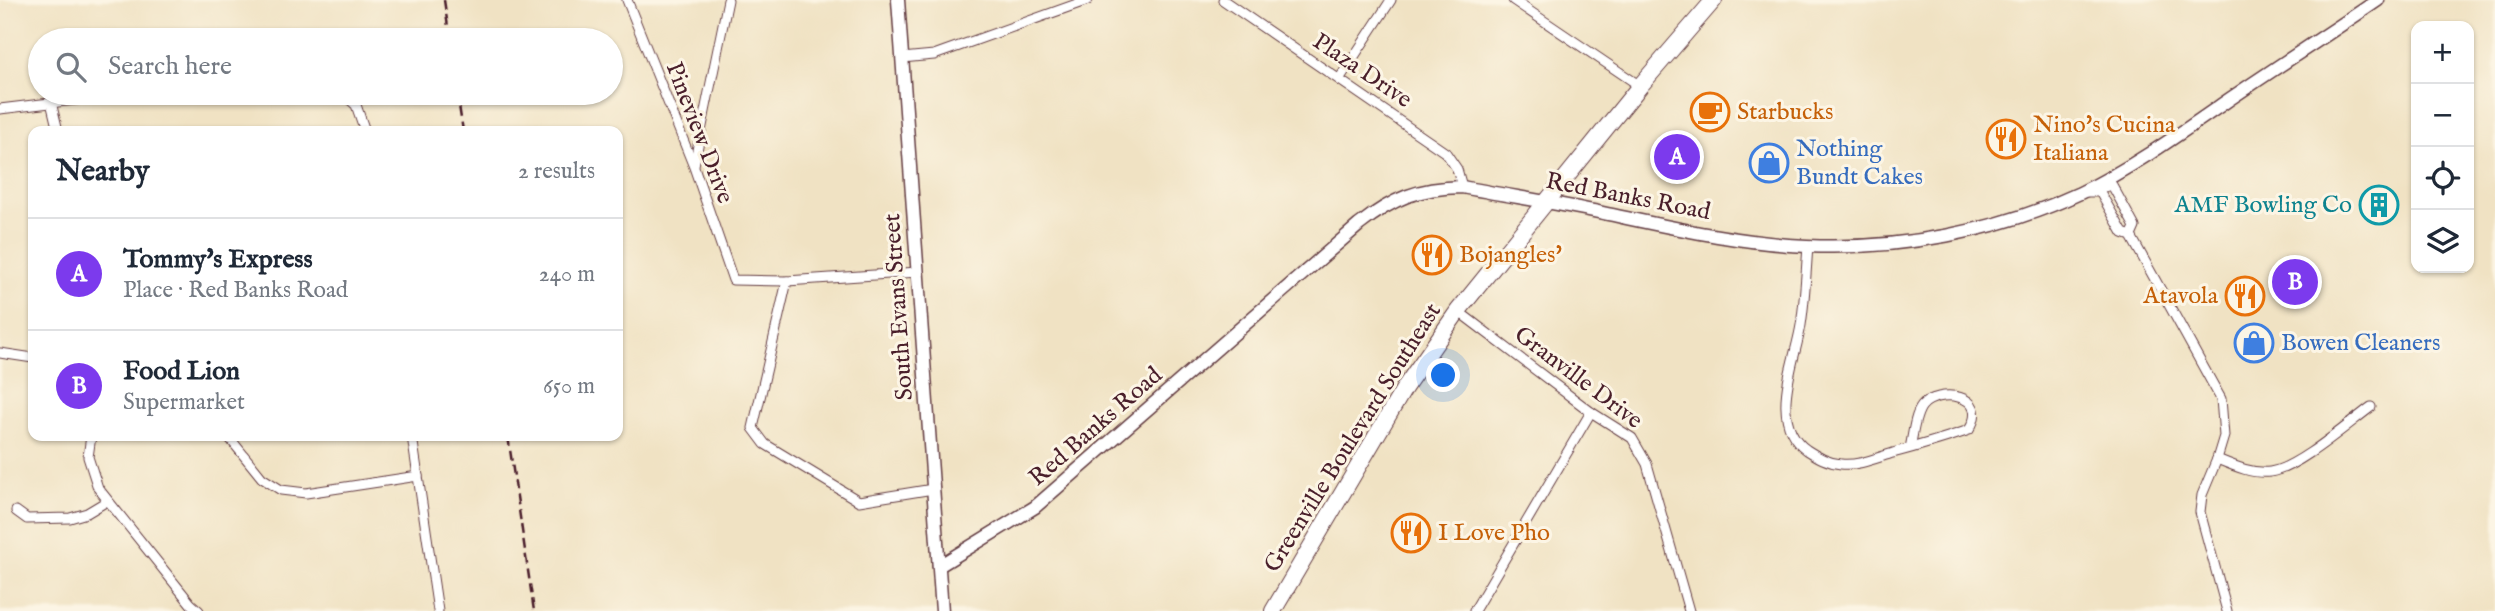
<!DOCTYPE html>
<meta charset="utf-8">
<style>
body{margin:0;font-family:"IM FELL English",serif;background:#f2f2f3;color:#1f2937}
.controls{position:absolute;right:21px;top:21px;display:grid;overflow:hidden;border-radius:14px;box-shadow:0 2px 5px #0004}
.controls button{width:63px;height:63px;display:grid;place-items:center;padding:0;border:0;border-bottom:2px solid #e0e1e3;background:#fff;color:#1f2937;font:35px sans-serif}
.you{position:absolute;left:1444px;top:376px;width:24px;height:24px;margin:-18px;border:5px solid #fff;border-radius:50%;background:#1a73e8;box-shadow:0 0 0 10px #1a73e833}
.badge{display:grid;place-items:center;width:46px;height:46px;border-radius:50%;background:#7c3aed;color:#fff;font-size:23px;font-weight:700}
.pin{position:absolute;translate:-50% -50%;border:4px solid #fff;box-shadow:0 2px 7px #0006}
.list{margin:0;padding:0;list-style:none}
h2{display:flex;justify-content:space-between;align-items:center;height:91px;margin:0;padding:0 28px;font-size:30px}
h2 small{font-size:23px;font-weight:400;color:#747a83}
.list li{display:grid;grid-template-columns:46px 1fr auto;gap:21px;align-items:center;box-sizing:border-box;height:112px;padding:0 28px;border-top:2px solid #e0e1e3}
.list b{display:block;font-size:26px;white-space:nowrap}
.list p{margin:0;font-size:23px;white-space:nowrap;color:#747a83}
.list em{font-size:23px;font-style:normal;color:#747a83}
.icon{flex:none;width:38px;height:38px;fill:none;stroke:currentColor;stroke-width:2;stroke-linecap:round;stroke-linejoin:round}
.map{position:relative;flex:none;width:2495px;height:611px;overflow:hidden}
.search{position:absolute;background:#fff;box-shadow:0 2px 5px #0004;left:28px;top:28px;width:595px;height:77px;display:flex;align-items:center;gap:18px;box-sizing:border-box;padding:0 24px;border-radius:38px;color:#747a83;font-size:26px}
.panel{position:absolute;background:#fff;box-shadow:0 2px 5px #0004;left:28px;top:126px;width:595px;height:315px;border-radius:14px}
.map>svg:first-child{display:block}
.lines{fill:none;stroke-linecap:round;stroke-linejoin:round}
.street-casing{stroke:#633c42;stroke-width:11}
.secondary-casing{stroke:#633c42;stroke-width:15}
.highway-casing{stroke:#633c42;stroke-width:18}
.street{stroke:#fff;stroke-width:9}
.secondary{stroke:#fff;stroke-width:12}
.highway{stroke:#fff;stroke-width:16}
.rail{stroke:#4a1f2b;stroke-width:2.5;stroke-dasharray:10 5;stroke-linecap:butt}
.labels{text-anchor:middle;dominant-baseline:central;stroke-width:6;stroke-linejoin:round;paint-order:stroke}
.street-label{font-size:24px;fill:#4a1f2b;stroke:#fcf5e5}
.food-label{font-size:24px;fill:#c56008;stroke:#fcf5e5;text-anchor:start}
.shop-label{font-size:24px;fill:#366cbe;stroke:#fcf5e5;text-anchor:start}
.culture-label{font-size:24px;fill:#0d838f;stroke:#fcf5e5;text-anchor:end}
</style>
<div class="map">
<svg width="2495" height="611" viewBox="0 0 2495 611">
<rect width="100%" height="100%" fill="#fcf5e5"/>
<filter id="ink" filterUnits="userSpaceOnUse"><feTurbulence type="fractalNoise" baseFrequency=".0143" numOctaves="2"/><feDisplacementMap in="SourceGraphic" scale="14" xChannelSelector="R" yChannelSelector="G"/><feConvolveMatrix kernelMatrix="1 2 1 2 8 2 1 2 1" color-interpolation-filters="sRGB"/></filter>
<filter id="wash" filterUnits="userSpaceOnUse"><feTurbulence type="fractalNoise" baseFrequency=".00686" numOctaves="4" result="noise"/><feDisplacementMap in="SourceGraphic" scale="28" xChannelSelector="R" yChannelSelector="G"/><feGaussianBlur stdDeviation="1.57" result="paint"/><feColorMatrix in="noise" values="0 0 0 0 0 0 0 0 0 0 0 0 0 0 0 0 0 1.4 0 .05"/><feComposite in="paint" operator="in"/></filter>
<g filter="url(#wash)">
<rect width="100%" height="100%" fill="#f0e2c3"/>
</g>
<g filter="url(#ink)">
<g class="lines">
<defs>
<g id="street">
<polyline points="627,0 694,167 733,280 787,281 918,272"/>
<polyline points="1223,0 1446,153 1457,169 1462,187"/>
<polyline points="1513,0 1640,86"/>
<polyline points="902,58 934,55 1088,0"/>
<polyline points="1340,78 1391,0"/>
<polyline points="342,93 356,105 365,131"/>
<polyline points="51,102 58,131"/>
<polyline points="0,109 133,93"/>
<polyline points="694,165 728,0"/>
<polyline points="2095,189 2112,185 2135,227 2131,236"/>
<polyline points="2086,192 2100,192 2123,233 2131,236 2221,399 2224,436 2217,459 2202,495 2200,512 2227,611"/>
<path d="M1808,246c-2,26 -3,53 -7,79 -6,38 -34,97 6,125 11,7 21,13 34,14 17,2 35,-6 52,-11 25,-7 51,-14 76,-23 23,-37 -32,-42 -47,-24 -8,10 -9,30 -12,42"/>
<polyline points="787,281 753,428 765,444 859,501 933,489"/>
<polyline points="1458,311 1591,412 1632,438 1647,464 1689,611"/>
<polyline points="0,353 33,358"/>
<polyline points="91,436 88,457 98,488 191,604 199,611"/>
<polyline points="228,436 262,478 281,490 306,493 418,476"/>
<polyline points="412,436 438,611"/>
<path d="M2217,459c17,7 35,15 53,13 26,-3 78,-48 101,-65"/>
<polyline points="16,511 27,519 70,518 87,513 107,501"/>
<polyline points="1474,611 1591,412"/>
</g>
<g id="secondary">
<polyline points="898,0 942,611"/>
<path d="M939,566l96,-59 324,-282c34,-27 59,-37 103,-38 47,9 94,16 141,26 67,14 135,30 204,33 91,4 190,-14 273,-53 50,-24 98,-58 144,-90 51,-35 103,-68 154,-103"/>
</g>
<polyline id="highway" points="1273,611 1405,387 1458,311 1640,86 1714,0"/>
</defs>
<use href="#street" class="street-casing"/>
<use href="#secondary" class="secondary-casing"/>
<use href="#highway" class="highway-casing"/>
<use href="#street" class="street"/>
<use href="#secondary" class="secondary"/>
<use href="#highway" class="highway"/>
<g class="rail">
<polyline points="444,0 450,40"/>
<polyline points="457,93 463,131"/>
<polyline points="508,436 534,611"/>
</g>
</g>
</g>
<defs>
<symbol id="cafe-ring" viewBox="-11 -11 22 22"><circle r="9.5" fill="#fcf5e5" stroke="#e8710a" stroke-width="1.5"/><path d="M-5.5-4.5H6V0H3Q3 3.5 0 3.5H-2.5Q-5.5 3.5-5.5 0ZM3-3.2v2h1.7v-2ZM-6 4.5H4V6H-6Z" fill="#e8710a"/></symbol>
<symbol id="restaurant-ring" viewBox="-11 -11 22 22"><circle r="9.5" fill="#fcf5e5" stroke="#e8710a" stroke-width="1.5"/><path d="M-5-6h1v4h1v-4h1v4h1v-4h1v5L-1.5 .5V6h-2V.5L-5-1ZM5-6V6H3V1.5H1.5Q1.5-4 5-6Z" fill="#e8710a"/></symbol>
<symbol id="shop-ring" viewBox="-11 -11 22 22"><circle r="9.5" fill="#fcf5e5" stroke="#3f7fe0" stroke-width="1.5"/><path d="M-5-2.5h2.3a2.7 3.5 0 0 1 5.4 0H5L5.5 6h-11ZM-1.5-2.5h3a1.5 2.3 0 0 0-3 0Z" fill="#3f7fe0"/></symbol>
<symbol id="building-ring" viewBox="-11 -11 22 22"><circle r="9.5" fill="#fcf5e5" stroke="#0f9aa8" stroke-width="1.5"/><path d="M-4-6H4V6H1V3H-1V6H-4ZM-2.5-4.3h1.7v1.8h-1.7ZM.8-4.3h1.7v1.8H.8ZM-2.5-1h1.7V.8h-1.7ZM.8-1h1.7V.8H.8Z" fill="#0f9aa8"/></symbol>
</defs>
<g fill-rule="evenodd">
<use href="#cafe-ring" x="1688" y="90" width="44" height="44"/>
<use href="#restaurant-ring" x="1984" y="117" width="44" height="44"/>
<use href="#shop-ring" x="1747" y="141" width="44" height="44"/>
<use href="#building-ring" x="2357" y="183" width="44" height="44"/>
<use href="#restaurant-ring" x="1410" y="233" width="44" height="44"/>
<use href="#restaurant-ring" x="2223" y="274" width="44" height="44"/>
<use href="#shop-ring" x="2232" y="321" width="44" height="44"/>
<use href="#restaurant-ring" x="1389" y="511" width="44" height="44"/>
</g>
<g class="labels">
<g class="street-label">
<text transform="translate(1362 71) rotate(34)">Plaza Drive</text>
<text transform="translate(699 133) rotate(69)">Pineview Drive</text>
<text transform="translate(1628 197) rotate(11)">Red Banks Road</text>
<text transform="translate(899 307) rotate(-94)">South Evans Street</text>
<text transform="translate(1578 378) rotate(37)">Granville Drive</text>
<text transform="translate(1096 427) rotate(-41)">Red Banks Road</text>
<text transform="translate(1353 438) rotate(-58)">Greenville Boulevard Southeast</text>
</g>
<g class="food-label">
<text x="1737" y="112">Starbucks</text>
<text x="2033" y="125">Nino's Cucina<tspan x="2033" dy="28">Italiana</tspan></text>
<text x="1459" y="255">Bojangles'</text>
<text x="2218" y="296" text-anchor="end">Atavola</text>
<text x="1438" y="533">I Love Pho</text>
</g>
<g class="shop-label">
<text x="1796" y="149">Nothing<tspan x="1796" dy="28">Bundt Cakes</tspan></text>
<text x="2281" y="343">Bowen Cleaners</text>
</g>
<g class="culture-label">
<text x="2352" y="205">AMF Bowling Co</text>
</g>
</g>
</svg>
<div class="controls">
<button>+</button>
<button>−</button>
<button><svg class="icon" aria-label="locate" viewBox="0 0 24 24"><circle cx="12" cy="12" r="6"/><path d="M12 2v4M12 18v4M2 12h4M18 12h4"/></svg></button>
<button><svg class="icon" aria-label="layers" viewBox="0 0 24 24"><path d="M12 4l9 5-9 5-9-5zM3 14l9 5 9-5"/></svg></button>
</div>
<div class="you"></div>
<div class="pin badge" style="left:1677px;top:157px">A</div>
<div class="pin badge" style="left:2295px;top:282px">B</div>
<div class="search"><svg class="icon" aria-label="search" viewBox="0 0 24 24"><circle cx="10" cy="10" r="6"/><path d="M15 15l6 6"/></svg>Search here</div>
<section class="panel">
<h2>Nearby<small>2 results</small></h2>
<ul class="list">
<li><span class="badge">A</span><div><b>Tommy's Express</b><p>Place · Red Banks Road</p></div><em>240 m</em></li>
<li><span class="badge">B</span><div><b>Food Lion</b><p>Supermarket</p></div><em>650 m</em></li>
</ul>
</section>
</div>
